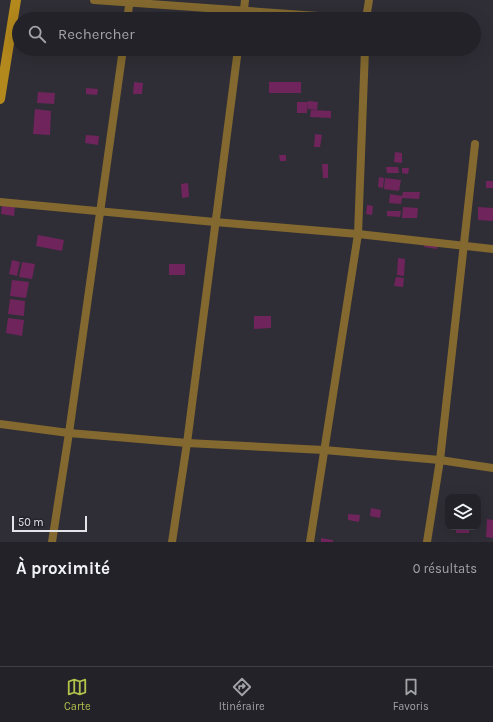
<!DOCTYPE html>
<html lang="fr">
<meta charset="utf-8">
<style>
body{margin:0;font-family:Karla,sans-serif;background:#2b2a30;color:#f1f3f6}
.controls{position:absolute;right:12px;bottom:12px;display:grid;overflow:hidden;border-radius:8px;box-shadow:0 4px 16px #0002}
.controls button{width:36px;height:36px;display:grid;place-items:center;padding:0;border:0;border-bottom:1px solid #403f45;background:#232228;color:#f1f3f6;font:20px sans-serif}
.scale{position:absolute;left:12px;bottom:10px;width:75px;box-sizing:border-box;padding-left:4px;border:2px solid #e4e3e8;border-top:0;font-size:11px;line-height:14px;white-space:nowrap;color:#e4e3e8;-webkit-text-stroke:3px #25242c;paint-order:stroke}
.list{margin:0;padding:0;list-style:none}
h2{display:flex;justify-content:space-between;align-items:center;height:52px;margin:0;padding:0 16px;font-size:17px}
h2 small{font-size:13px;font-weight:400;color:#a3a4a8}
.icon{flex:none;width:22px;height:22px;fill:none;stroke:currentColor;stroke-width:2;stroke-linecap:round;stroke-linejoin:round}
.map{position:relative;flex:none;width:493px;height:542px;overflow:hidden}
.search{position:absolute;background:#232228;box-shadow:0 4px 16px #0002;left:12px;right:12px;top:12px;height:44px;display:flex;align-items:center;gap:10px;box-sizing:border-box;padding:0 14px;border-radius:22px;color:#a3a4a8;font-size:15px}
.sheet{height:124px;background:#232228}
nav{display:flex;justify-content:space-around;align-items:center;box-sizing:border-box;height:56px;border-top:1px solid #403f45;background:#232228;font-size:11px;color:#a3a4a8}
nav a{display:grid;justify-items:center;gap:2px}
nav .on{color:#b2c24b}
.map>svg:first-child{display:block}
.building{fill:#6f245c}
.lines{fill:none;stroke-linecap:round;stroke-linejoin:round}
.street{stroke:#83692f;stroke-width:8}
.secondary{stroke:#b3881c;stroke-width:10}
</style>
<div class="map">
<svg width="493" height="542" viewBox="0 0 493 542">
<rect width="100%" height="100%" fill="#2f2e36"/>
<g class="building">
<polygon points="134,82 143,83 142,94 133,94"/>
<rect x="269" y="82" width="32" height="11"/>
<polygon points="86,88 98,89 97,95 86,94"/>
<polygon points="38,92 55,93 54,104 37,103"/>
<polygon points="308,101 318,102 317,110 308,109"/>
<polygon points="297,102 308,102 307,113 297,113"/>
<polygon points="35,109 51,111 50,135 33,134"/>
<polygon points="311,110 331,111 331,118 310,117"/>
<polygon points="315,134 322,135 320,147 314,147"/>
<polygon points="86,135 99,136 98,145 85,143"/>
<polygon points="395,152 402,153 402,163 394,162"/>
<polygon points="279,155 286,155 286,161 280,161"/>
<polygon points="322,164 328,164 328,178 323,178"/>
<polygon points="386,167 398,167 399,173 387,173"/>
<polygon points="402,168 409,168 408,174 402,173"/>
<polygon points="379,177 384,178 383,188 378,187"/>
<polygon points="385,178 401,180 399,191 384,189"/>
<rect x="486" y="181" width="7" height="7"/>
<polygon points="188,183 189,197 182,198 181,184"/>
<polygon points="403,192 420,192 419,199 402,198 401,204 389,203 390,194 402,196"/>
<polygon points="2,205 15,206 14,216 1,214"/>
<polygon points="367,205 373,206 372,215 366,214"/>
<polygon points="403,207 418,208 417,218 402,218"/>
<polygon points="478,207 493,208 493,221 478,220"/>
<polygon points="387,211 401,211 400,217 387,216"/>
<polygon points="38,235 64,240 62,251 36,246"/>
<polygon points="425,243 438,245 437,249 424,247"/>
<polygon points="398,258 405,259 404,276 397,275"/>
<polygon points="12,260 20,262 17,276 9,274"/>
<polygon points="22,262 35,264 32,279 19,277"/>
<rect x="169" y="264" width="16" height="11"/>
<polygon points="396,277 404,278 403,287 394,286"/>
<polygon points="12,280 29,282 26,298 10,296"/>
<polygon points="10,299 25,301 24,316 8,314"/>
<polygon points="254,316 271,316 271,328 254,329"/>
<polygon points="8,318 24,320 22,336 6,333"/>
<polygon points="371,508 381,510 380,518 370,516"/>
<polygon points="348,514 360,515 359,522 348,520"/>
<polygon points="487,519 493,520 493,538 486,537"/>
<rect x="456" y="527" width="13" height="6"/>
<polygon points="321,538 333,540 333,542 321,542"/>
</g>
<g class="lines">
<g class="street">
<polyline points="94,0 361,19"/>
<polyline points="127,19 130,0"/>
<polyline points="243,19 245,0"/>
<polyline points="366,19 369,0"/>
<polyline points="0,202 215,222 358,234 493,249"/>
<polyline points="0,424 69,433 187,443 324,450 440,460 493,468"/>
<polyline points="52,542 69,433 123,49"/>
<polyline points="172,542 187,443 238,49"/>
<polyline points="310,542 358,234 365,49"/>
<polyline points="427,542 440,460 475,144"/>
</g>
<polyline class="secondary" points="0,99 16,0"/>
</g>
</svg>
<div class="controls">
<button><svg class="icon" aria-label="layers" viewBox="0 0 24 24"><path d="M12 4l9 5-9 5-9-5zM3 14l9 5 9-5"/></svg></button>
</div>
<div class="scale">50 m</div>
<div class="search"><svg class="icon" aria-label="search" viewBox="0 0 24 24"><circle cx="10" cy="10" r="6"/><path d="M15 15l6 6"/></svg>Rechercher</div>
</div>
<section class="sheet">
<h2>À proximité<small>0 résultats</small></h2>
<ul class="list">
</ul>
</section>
<nav>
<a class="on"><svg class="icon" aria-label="map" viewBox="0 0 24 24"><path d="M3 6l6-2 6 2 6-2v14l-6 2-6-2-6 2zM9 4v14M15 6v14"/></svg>Carte</a>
<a><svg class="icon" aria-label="directions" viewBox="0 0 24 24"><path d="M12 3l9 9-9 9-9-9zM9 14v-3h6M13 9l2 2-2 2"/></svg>Itinéraire</a>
<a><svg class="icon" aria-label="saved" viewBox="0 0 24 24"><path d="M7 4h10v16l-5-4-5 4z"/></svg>Favoris</a>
</nav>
